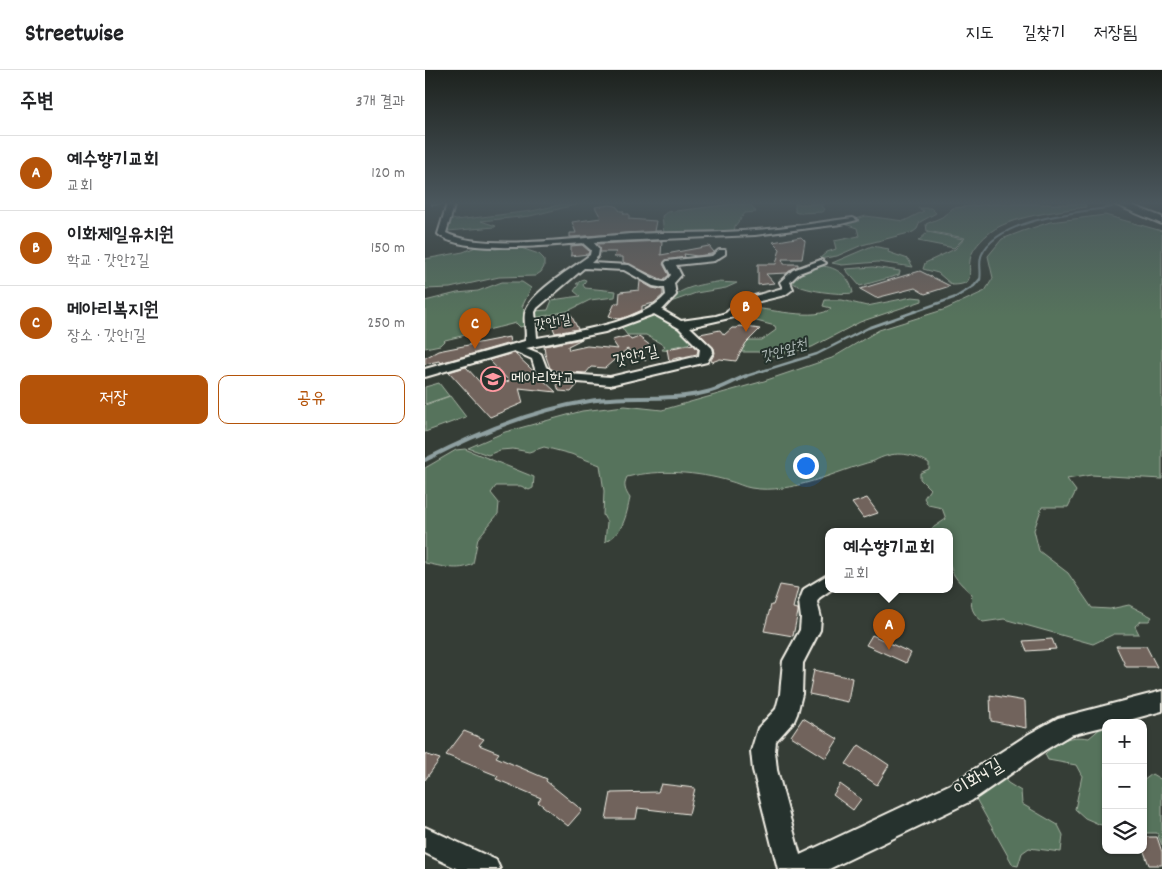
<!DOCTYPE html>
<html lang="ko">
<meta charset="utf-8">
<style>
body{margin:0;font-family:Dekko,"Poor Story",sans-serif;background:#f2f2f2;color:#202124}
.controls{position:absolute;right:15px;bottom:15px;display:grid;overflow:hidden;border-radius:10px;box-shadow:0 1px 4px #0004}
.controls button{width:45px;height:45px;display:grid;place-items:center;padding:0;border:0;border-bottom:1px solid #e0e0e0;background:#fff;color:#202124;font:25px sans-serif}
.you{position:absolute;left:380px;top:395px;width:18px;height:18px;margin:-12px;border:4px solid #fff;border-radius:50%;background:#1a73e8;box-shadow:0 0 0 8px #1a73e833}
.badge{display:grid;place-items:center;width:32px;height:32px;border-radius:50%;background:#b45309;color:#fff;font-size:16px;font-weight:700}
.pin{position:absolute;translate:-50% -41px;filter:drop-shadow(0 1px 2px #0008)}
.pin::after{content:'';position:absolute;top:26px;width:18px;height:15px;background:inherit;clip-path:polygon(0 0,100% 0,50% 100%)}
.popup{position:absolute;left:400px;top:458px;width:128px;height:65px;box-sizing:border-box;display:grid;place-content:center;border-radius:10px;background:#fff;filter:drop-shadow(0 1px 4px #0005);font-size:16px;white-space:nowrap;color:#757577}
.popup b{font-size:19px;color:#202124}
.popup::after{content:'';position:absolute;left:50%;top:100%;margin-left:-10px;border:10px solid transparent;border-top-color:#fff}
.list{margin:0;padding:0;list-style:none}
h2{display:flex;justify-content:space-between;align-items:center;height:65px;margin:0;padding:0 20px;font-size:21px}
h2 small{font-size:16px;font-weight:400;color:#757577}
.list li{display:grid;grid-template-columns:32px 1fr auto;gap:15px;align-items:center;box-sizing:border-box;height:75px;padding:0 20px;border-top:1px solid #e0e0e0}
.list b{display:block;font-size:19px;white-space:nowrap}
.list p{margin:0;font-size:16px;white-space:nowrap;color:#757577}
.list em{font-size:16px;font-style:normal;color:#757577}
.actions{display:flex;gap:10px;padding:15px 20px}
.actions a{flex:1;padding:11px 0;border:1px solid #b45309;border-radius:10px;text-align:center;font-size:18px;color:#b45309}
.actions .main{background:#b45309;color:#fff}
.icon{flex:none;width:28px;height:28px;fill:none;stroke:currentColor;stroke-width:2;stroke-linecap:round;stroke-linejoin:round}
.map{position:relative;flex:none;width:737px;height:799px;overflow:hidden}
header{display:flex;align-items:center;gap:30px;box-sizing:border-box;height:70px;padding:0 25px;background:#fff;border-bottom:1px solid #e0e0e0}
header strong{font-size:24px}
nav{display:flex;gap:28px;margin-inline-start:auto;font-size:18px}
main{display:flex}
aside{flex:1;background:#fff}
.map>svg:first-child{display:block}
.green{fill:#56735c;stroke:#a5b2a2}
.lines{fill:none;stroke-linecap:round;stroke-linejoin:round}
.stream-far2{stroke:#8fa0a1;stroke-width:2}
.stream-far1{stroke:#8fa0a1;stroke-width:2.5}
.stream{stroke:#8fa0a1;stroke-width:4}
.building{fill:#71645c;stroke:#f4f1e8}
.street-casing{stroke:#f4f1e8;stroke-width:4}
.secondary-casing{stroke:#f4f1e8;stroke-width:4}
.street{fill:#26332d;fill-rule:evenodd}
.secondary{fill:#26332d;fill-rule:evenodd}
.labels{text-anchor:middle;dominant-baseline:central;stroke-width:4;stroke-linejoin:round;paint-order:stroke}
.far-street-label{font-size:14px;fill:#f4f1e8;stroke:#26332d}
.far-water-label{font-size:15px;font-style:italic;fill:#b0bbb9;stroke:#26332d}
.street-label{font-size:16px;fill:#f4f1e8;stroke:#26332d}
.poi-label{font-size:16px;fill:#f4f1e8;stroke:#26332d;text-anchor:start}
.near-street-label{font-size:19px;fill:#f4f1e8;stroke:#26332d}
</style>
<header>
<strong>Streetwise</strong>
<nav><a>지도</a><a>길찾기</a><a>저장됨</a></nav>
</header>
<main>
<aside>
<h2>주변<small>3개 결과</small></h2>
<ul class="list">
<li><span class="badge">A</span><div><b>예수향기교회</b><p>교회</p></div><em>120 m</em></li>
<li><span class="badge">B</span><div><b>이화제일유치원</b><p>학교 · 갓안2길</p></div><em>150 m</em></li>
<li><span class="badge">C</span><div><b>메아리복지원</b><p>장소 · 갓안1길</p></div><em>250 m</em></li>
</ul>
<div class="actions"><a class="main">저장</a><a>공유</a></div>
</aside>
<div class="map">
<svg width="737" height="799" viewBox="0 0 737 799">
<rect width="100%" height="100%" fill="#353d36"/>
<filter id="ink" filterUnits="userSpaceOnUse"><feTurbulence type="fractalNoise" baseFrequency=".02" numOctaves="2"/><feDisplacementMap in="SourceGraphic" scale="10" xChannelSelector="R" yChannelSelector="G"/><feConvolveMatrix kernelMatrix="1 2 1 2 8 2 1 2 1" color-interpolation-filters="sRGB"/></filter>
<g filter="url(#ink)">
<g class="green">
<polygon points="138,134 154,134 105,146 56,151 71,156 70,157 23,161 24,148 31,150 107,141"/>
<polygon points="309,134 326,135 331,142 320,143 310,156 309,163 239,164 237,146 242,142"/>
<polygon points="370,134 398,134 396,137 400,139 398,142 373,143 370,142"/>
<path d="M567,134h93l1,3c-25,4 -80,9 -99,28 -6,5 -14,14 -16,21 -5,17 7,29 -19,29l-14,-12 -15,-4 2,-6 30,-14 10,-11 -38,-7 -1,-7 16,-7 11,-9z"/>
<polygon points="493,138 506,138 511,143 495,152 492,159 488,162 437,175 412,186 394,189 402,182 411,179 409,171 434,166 432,158 417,153 441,146 479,151 499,141"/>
<path d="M680,145l57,16v248l-71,-4 -24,4 9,12 -8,16h-26l-8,23 5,21 29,22 24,35 18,1 19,-4 23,12 -3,4h-8l-6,5 4,8h-25l-21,10 -89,-25 -21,3c-11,-9 -13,-14 -11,-28 -27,-23 -23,-29 -23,-63h-21l18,-12 -4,-11 -14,-3 -4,-7 6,-9 -10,-10v-6l9,-4v-6c-19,-11 -37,-12 -55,-2 -39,10 -82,34 -123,27 -7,-1 -14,-5 -22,-7 -31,-9 -70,-12 -102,-4 -4,8 -2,14 3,21 -4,18 -6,34 -25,44l2,-20 -4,-7 1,-24 -4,-26 -29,-11 -27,-7 -15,5 -16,-3 -13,1 -12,5 -20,-7 37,-16 77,-21 43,-5 37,4 102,-29 68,-23 47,-28 67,-21 39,-18 8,-13 -5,-22 14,-17 21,-8 27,-9z"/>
<polygon points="503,162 538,169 529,178 493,171"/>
<polygon points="56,175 70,179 93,177 114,184 119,189 119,197 116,202 110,206 74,207 25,218 0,219 0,189 38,182"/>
<polygon points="447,176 464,179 463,182 483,189 488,197 453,192 417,195 407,193"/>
<path d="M392,196c17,-1 33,9 36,27 -13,2 -51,-2 -61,-11l13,-12z"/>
<polygon points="448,197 475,201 474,205 435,216 420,199"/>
<polygon points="158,209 161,210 158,215 160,218 191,221 190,227 165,230 143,241 110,248 108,241 123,240 127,230 155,226 149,221 154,214 151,214"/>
<path d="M77,212h20l9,6 -9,19 7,7 -5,12 -4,1 -4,-4c-23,6 -47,11 -71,17l-5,5 -15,3v-47l32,-8 21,-2z"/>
<path d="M291,212l21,1 -11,5 -30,5 -28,10c10,-15 30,-18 48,-21z"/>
<path d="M487,227l10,1v3l-62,21 -48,25 -39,9 -15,-4h-20l4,-12h20l14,-10 -1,-4 -37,-10 8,-9c18,1 73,15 85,1l-8,-2 2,-6h17l25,6z"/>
<polygon points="229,243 240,248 243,253 252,256 267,270 263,274 247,277 249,281 237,280 240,276 221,265 202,265 195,255"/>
<polygon points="14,313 24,326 0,334 0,317"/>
<polygon points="25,326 41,347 0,362 0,335"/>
<path d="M40,379l69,28 -1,11 -4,2 -8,-4h-25l-5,7 8,10 -1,11 -20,24 -5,26c-15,8 -32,2 -48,-1v-95l31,-18z"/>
<path d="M677,657l4,1v94l-5,3 -16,-7 -10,-9 7,-33 -6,-11 -28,-5 -3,-6c15,-14 24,-19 44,-16z"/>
<polygon points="727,704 737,710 737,775 732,763 718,763 718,711"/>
<polygon points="578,707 583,713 596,721 597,734 633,755 638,765 636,782 604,778 597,783 593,796 588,795 550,727"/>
</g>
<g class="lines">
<g class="stream-far2">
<polyline points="7,135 17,134"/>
<path d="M555,210c2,-9 -2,-18 2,-26 17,-36 95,-41 130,-47"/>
</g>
<polyline class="stream-far1" points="318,307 392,284 443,258 531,227 549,216 555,209"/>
<path class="stream" d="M0,390c52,-27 107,-50 165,-59 38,-6 79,1 117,-9 14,-3 26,-11 39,-16"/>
</g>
<g class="building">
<polygon points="185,135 191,136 195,141 198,141 199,144 204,144 204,149 231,151 229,161 237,161 145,167 145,163 151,163 147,152 176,148 170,137"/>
<polygon points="376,167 380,171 377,189 357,189 359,194 373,194 373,196 362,203 341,204 349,213 333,215 333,194 351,194 355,179 348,172"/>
<polygon points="237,171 236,185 284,176 289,182 286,184 272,186 259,184 260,187 241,190 238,194 244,205 238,210 198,192 198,187 189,187 191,182 175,182 172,174"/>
<polygon points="157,175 164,181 163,184 146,186 146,176"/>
<polygon points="495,201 525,216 500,224 490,218 451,228 435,219"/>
<polygon points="215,211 227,218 238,220 238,225 229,233 217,236 217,240 199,248 193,249 184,246 190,233 194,233 195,222 214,220"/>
<polygon points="145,243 153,259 130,263 124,247"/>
<polygon points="314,256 335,259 321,273 311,291 295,289 287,292 286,290 290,283 289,278 275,264 295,260 299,265 307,258 311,258"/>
<polygon points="203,266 206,270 214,267 226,276 214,281 221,291 202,279 180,298 166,297 161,303 130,301 125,298 120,284 119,276 157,269 143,276 144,280 162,276 193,279 187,270"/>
<polygon points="84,267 85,273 15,293 14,291 0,294 0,288 13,281"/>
<polygon points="268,274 273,280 272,284 244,290 242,279"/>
<polygon points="89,283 131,322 94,318 98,333 65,347 24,302 41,297 61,319 84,311 64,290"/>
<polygon points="131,312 153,314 146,322 134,321"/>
<polygon points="442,428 453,443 438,448 427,433"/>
<polygon points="355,515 373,518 368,538 373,539 373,542 368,566 339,561 346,535 348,535"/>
<polygon points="447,565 486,583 481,593 441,575"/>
<polygon points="627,569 631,579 602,581 598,571"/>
<polygon points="691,576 721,576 732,597 701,597"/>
<polygon points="389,600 427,608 423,632 384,624"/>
<polygon points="565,625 600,631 601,658 566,651"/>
<polygon points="378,648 413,669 401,688 366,666"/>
<polygon points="39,661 59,669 54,675 74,683 71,687 122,709 121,711 157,740 143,756 113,732 116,728 71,709 73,706 21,685"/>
<polygon points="434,675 464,695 452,715 421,694"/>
<polygon points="0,684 15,689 0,710"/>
<polygon points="236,714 270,718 264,744 213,738 211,749 181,749 186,723 233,722"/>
<polygon points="415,714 436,729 428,740 408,725"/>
<polygon points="718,767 732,767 737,782 737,795 724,795 718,779"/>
</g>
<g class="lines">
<defs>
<g id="street">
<path d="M22,134l7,2 -8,27c37,19 141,4 184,1 42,-2 84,0 125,-4 33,-2 66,-8 98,-12l4,2 -16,4 -86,11 -162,7 6,7 -1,7 -7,7 38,2 29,16 7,1 6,-7 -6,-12 2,-2 45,-5 7,-6h6v4l-11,7 -38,4 5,10 -7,8 2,12 -14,15 19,11 35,-5 10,-3 14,-13 43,-12 -3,-6 13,-12 28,-10 5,3 -27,10 -9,9 3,7 -8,6 -37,9 -14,13 -44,10 22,21 1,4 -6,10 -97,23 -63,-6 -11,-7 -4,-13 -18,-8 -89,26v-8l100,-28c3,-10 -3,-21 1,-31 7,-19 47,-42 64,-55l1,-5 -8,-7c-31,2 -123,12 -145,-9zM159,198l40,2 29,16 12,2 1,7c-24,28 -93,37 -129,43l-2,-26 2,-4zM229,244l25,14 21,21 -1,7 -89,21 -56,-4 -8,-6 -5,-13 -15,-6 79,-16z"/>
<polygon points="404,504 404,519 407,519 394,528 392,532 396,548 395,560 378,593 377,624 372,644 369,651 351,671 350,681 352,700 375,785 528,713 604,664 633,648 737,621 737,641 693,653 681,653 681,656 645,665 620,680 546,731 404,799 353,799 328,700 326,681 333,658 351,639 355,624 358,591 375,560 376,548 374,532 377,524 379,519"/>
<polygon points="0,757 71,790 75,799 33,799 0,783"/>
</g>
<polygon id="secondary" points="689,134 704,134 737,147 737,154"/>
</defs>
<use href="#street" class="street-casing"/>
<use href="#secondary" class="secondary-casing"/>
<use href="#street" class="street"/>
<use href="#secondary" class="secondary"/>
</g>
</g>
<linearGradient id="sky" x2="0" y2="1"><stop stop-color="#1d221e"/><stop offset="0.54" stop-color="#4b575d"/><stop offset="1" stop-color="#4b575d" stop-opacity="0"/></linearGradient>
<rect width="737" height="246" fill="url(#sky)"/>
<defs>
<symbol id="school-ring" viewBox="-11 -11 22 22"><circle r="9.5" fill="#26332d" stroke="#ff9aa2" stroke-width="1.5"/><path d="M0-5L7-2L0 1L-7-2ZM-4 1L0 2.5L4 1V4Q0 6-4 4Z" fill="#ff9aa2"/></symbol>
</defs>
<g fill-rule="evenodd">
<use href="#school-ring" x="54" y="295" width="28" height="28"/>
</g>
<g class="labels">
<g class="far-street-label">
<text transform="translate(128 253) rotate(-10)">갓안1길</text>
</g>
<g class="far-water-label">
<text transform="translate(359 282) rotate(-17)">갓안앞천</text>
</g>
<g class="street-label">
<text transform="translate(211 287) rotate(-14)">갓안2길</text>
</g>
<g class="poi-label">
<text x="86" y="309">메아리학교</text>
</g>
<g class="near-street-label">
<text transform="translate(554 709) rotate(-32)">이화4길</text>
</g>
</g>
</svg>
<div class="controls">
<button>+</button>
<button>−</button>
<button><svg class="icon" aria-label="layers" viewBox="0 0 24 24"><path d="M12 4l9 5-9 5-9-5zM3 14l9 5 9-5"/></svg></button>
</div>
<div class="you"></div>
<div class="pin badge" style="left:464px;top:580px">A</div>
<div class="popup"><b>예수향기교회</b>교회</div>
<div class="pin badge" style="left:321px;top:262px">B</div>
<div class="pin badge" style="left:50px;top:279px">C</div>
</div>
</main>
